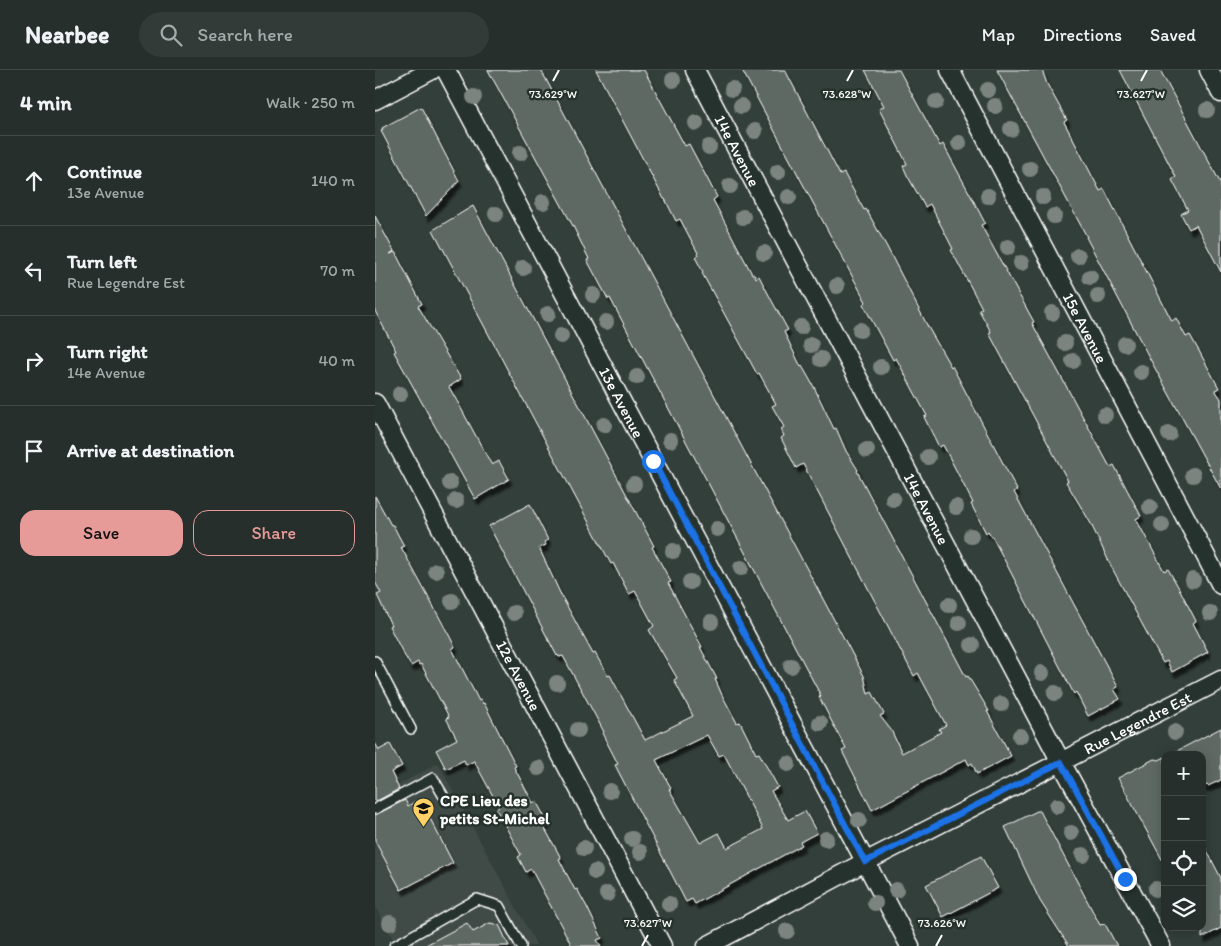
<!DOCTYPE html>
<meta charset="utf-8">
<style>
body{margin:0;font-family:Itim,sans-serif;background:#323b38;color:#f1f3f6}
.controls{position:absolute;right:15px;bottom:15px;display:grid;overflow:hidden;border-radius:10px;box-shadow:0 2px 12px #0003}
.controls button{width:45px;height:45px;display:grid;place-items:center;padding:0;border:0;border-bottom:1px solid #424a48;background:#262f2c;color:#f1f3f6;font:25px sans-serif}
.stop{position:absolute;width:15px;height:15px;margin:-11px;border:4px solid #1a73e8;border-radius:50%;background:#fff}
.stop.end{background:#1a73e8;border-color:#fff;box-shadow:0 1px 5px #0008}
.list{margin:0;padding:0;list-style:none}
h2{display:flex;justify-content:space-between;align-items:center;height:65px;margin:0;padding:0 20px;font-size:21px}
h2 small{font-size:16px;font-weight:400;color:#a4a9a9}
.list li{display:grid;grid-template-columns:32px 1fr auto;gap:15px;align-items:center;box-sizing:border-box;height:90px;padding:0 20px;border-top:1px solid #424a48}
.list b{display:block;font-size:19px;white-space:nowrap}
.list p{margin:0;font-size:16px;white-space:nowrap;color:#a4a9a9}
.list em{font-size:16px;font-style:normal;color:#a4a9a9}
.actions{display:flex;gap:10px;padding:15px 20px}
.actions a{flex:1;padding:11px 0;border:1px solid #e69b98;border-radius:15px;text-align:center;font-size:18px;color:#e69b98}
.actions .main{background:#e69b98;color:#111}
.icon{flex:none;width:28px;height:28px;fill:none;stroke:currentColor;stroke-width:2;stroke-linecap:round;stroke-linejoin:round}
.map{position:relative;flex:none;width:846px;height:876px;overflow:hidden}
header{display:flex;align-items:center;gap:30px;box-sizing:border-box;height:70px;padding:0 25px;background:#262f2c;border-bottom:1px solid #424a48}
header strong{font-size:24px}
nav{display:flex;gap:28px;margin-inline-start:auto;font-size:18px}
.search{width:350px;height:45px;background:#323b38;display:flex;align-items:center;gap:12px;box-sizing:border-box;padding:0 18px;border-radius:28px;color:#a4a9a9;font-size:19px}
main{display:flex}
aside{flex:1;background:#262f2c}
.map>svg:first-child{display:block}
.built{fill:#404c47}
.building{fill:#5f6964;stroke:#fff;fill-rule:evenodd;filter:url(#shadow)}
.lines{fill:none;stroke-linecap:round;stroke-linejoin:round}
.service-casing{stroke:#fff;stroke-width:12}
.minor-casing{stroke:#fff;stroke-width:21}
.service{stroke:#26332d;stroke-width:9}
.minor{stroke:#26332d;stroke-width:18}
.tree{fill:#7c8480}
.route{stroke:#1a73e8;stroke-width:6}
.ticks{fill:none;stroke:#fff;stroke-width:2}
.labels{text-anchor:middle;dominant-baseline:central;stroke-width:5;stroke-linejoin:round;paint-order:stroke}
.street-label{font-size:16px;fill:#fff;stroke:#26332d}
.poi-label{font-size:16px;font-weight:bold;fill:#fff;stroke:#26332d;text-anchor:start}
.ticks-label{font-size:12px;text-anchor:middle;fill:#fff;stroke:#26332d;stroke-width:5;stroke-linejoin:round;paint-order:stroke}
</style>
<header>
<strong>Nearbee</strong>
<div class="search"><svg class="icon" aria-label="search" viewBox="0 0 24 24"><circle cx="10" cy="10" r="6"/><path d="M15 15l6 6"/></svg>Search here</div>
<nav><a>Map</a><a>Directions</a><a>Saved</a></nav>
</header>
<main>
<aside>
<h2>4 min<small>Walk · 250 m</small></h2>
<ul class="list">
<li><svg class="icon" aria-label="ahead" viewBox="0 0 24 24"><path d="M12 20V5M6 11l6-6 6 6"/></svg><div><b>Continue</b><p>13e Avenue</p></div><em>140 m</em></li>
<li><svg class="icon" aria-label="left" viewBox="0 0 24 24"><path d="M17 20v-9H6M10 6l-5 5 5 5"/></svg><div><b>Turn left</b><p>Rue Legendre Est</p></div><em>70 m</em></li>
<li><svg class="icon" aria-label="right" viewBox="0 0 24 24"><path d="M7 20v-9h11M14 6l5 5-5 5"/></svg><div><b>Turn right</b><p>14e Avenue</p></div><em>40 m</em></li>
<li><svg class="icon" aria-label="arrive" viewBox="0 0 24 24"><path d="M6 21V4h12l-3 4 3 4H6"/></svg><div><b>Arrive at destination</b></div></li>
</ul>
<div class="actions"><a class="main">Save</a><a>Share</a></div>
</aside>
<div class="map">
<svg width="846" height="876" viewBox="0 0 846 876">
<defs>
<filter id="shadow"><feDropShadow dx="3" dy="5.5" stdDeviation="1" flood-color="#0009"/></filter>
</defs>
<rect width="100%" height="100%" fill="#333f3a"/>
<filter id="ink" filterUnits="userSpaceOnUse"><feTurbulence type="fractalNoise" baseFrequency=".02" numOctaves="2"/><feDisplacementMap in="SourceGraphic" scale="10" xChannelSelector="R" yChannelSelector="G"/><feConvolveMatrix kernelMatrix="1 2 1 2 8 2 1 2 1" color-interpolation-filters="sRGB"/></filter>
<g filter="url(#ink)">
<polygon class="built" points="63,693 162,876 22,876 0,836 0,728"/>
<g class="building">
<polygon points="113,0 166,0 489,606 493,624 497,622 509,644 505,646 516,660 527,683 566,662 564,659 571,655 543,603 539,606 428,394 421,398 406,368 409,366 406,359 409,357 397,336 401,334 384,303 382,304 327,203 328,202 320,187 324,185 305,149 301,151 290,129 289,129 221,0 269,0 310,76 314,74 342,127 338,130 377,204 379,204 381,208 384,206 397,231 413,260 409,262 426,297 427,296 439,317 459,359 461,358 471,381 483,400 482,401 591,607 593,606 614,641 612,641 636,686 602,704 597,693 594,695 591,689 497,740 467,681 471,679 444,627 446,626 235,228 233,229 212,190 214,189 199,158"/>
<polygon points="367,0 410,0 465,105 469,103 489,140 491,139 512,177 553,257 576,297 577,296 604,347 642,420 639,422 743,617 739,619 745,629 713,646 701,622 699,624 619,470 613,461 611,463 596,434 598,433 568,375 564,377 549,347 552,346 521,288 518,290 488,234 491,232"/>
<polygon points="490,0 524,0 565,76 568,74 596,126 610,153 606,155 659,252 657,253 735,397 739,395 766,446 761,449 789,501 793,499 805,520 821,551 818,553 833,582 797,602 792,591 788,593 737,498 715,452 691,412 693,411 614,263 616,262 604,240 607,238 576,180 578,179 555,134 550,137 532,105 528,96 532,94 504,39 509,36"/>
<polygon points="622,0 667,0 672,14 692,50 689,52 725,121 729,119 797,251 801,248 811,267 815,265 824,281 844,318 840,320 846,329 846,419 775,289 711,167 712,167"/>
<polygon points="745,0 785,0 846,114 846,202 821,155 814,159 806,144 813,140 797,110 801,107"/>
<polygon points="46,37 84,111 51,146 6,61 8,60 7,58"/>
<path d="M98,136l181,340 -2,1 19,35 -3,1 34,64h-2l17,32h-2l7,16 15,28 3,-1 16,32 3,-1 19,34 -7,4 17,29 17,-9 12,22 -17,9 2,3 -107,59 -3,-5 -6,3 -71,-137 3,-1 -16,-31 2,-1 -41,-76 -4,1 -1,-2 -1,1 -68,-130 41,-22 18,36 -4,2 2,3 -7,3 22,47 32,59 2,-1 13,23 2,-1 35,65 48,-24 -19,-36 3,-2 -28,-48 5,-4 -19,-35 -6,3 -16,-31 -2,1 -178,-334zM332,665l12,21 5,-2 39,75 -36,19 -8,-15 -19,10 -31,-54 2,-1 -15,-28z"/>
<polygon points="0,146 19,181 15,184 20,182 47,234 43,236 86,309 74,317 82,331 115,392 117,395 124,391 134,409 100,429 19,282 21,281 0,241"/>
<polygon points="0,426 16,455 18,455 29,476 26,477 75,567 80,577 77,579 104,631 106,630 108,634 109,633 141,696 139,697 158,733 161,731 173,753 168,755 186,788 184,789 200,820 202,819 212,837 227,868 222,870 226,876 197,876 156,799 151,802 143,787 146,785 121,739 124,737 99,691 91,695 89,690 71,699 61,680 82,669 71,648 74,647 46,594 44,595 43,592 36,596 28,583 14,556 16,555 2,525 6,523 0,512"/>
<polygon points="846,658 846,710 833,716 832,715 827,717 827,685 794,685"/>
<polygon points="0,673 4,680 15,674 27,696 16,702 24,719 0,732"/>
<polygon points="790,687 790,795 743,708 779,689 784,690"/>
<polygon points="45,729 78,793 26,820 0,771 0,745 30,730 33,736"/>
<polygon points="662,741 665,741 725,855 730,854 742,876 694,876 665,831 630,757"/>
<polygon points="827,771 846,808 846,858 827,868"/>
<polygon points="606,786 623,818 568,847 551,815"/>
<polygon points="92,853 98,862 115,853 124,855 134,876 49,876"/>
</g>
<g class="lines">
<defs>
<g id="service">
<polyline points="0,591 36,659"/>
<polyline points="0,739 58,708 68,725"/>
<polyline points="19,876 102,829 124,836 146,876"/>
</g>
<g id="minor">
<path id="s1" d="M71,0l464,876"/>
<path id="s2" d="M320,0l366,692 100,184"/>
<path id="s3" d="M575,0l271,515"/>
<polyline points="834,0 846,23"/>
<polyline points="0,30 57,0"/>
<path id="s4" d="M0,333l287,543"/>
<path id="s5" d="M332,876l158,-84 356,-182"/>
</g>
</defs>
<use href="#service" class="service-casing"/>
<use href="#minor" class="minor-casing"/>
<use href="#service" class="service"/>
<use href="#minor" class="minor"/>
</g>
<g class="tree">
<circle cx="298" cy="10" r="8"/>
<circle cx="357" cy="19" r="8"/>
<circle cx="613" cy="20" r="8"/>
<circle cx="99" cy="27" r="8"/>
<circle cx="561" cy="32" r="8"/>
<circle cx="366" cy="36" r="8"/>
<circle cx="620" cy="36" r="8"/>
<circle cx="832" cy="40" r="8"/>
<circle cx="321" cy="53" r="8"/>
<circle cx="636" cy="59" r="8"/>
<circle cx="380" cy="61" r="8"/>
<circle cx="584" cy="73" r="8"/>
<circle cx="334" cy="77" r="8"/>
<circle cx="145" cy="83" r="8"/>
<circle cx="655" cy="99" r="8"/>
<circle cx="403" cy="102" r="8"/>
<circle cx="355" cy="116" r="8"/>
<circle cx="613" cy="126" r="8"/>
<circle cx="414" cy="127" r="8"/>
<circle cx="668" cy="127" r="8"/>
<circle cx="168" cy="132" r="8"/>
<circle cx="121" cy="144" r="8"/>
<circle cx="679" cy="146" r="8"/>
<circle cx="368" cy="147" r="8"/>
<circle cx="633" cy="177" r="8"/>
<circle cx="389" cy="183" r="8"/>
<circle cx="703" cy="186" r="8"/>
<circle cx="646" cy="193" r="8"/>
<circle cx="148" cy="198" r="8"/>
<circle cx="715" cy="207" r="8"/>
<circle cx="462" cy="216" r="8"/>
<circle cx="218" cy="225" r="8"/>
<circle cx="723" cy="226" r="8"/>
<circle cx="677" cy="243" r="8"/>
<circle cx="173" cy="244" r="8"/>
<circle cx="231" cy="252" r="8"/>
<circle cx="426" cy="257" r="8"/>
<circle cx="485" cy="260" r="8"/>
<circle cx="186" cy="266" r="8"/>
<circle cx="690" cy="273" r="8"/>
<circle cx="750" cy="274" r="8"/>
<circle cx="436" cy="275" r="8"/>
<circle cx="446" cy="289" r="8"/>
<circle cx="698" cy="291" r="8"/>
<circle cx="506" cy="297" r="8"/>
<circle cx="766" cy="302" r="8"/>
<circle cx="262" cy="307" r="8"/>
<circle cx="25" cy="324" r="8"/>
<circle cx="730" cy="345" r="8"/>
<circle cx="229" cy="355" r="8"/>
<circle cx="794" cy="364" r="8"/>
<circle cx="295" cy="370" r="8"/>
<circle cx="492" cy="380" r="8"/>
<circle cx="553" cy="387" r="8"/>
<circle cx="818" cy="405" r="8"/>
<circle cx="75" cy="413" r="8"/>
<circle cx="259" cy="414" r="8"/>
<circle cx="518" cy="429" r="8"/>
<circle cx="81" cy="431" r="8"/>
<circle cx="581" cy="437" r="8"/>
<circle cx="775" cy="437" r="8"/>
<circle cx="787" cy="455" r="8"/>
<circle cx="342" cy="459" r="8"/>
<circle cx="596" cy="466" r="8"/>
<circle cx="298" cy="481" r="8"/>
<circle cx="366" cy="498" r="8"/>
<circle cx="61" cy="501" r="8"/>
<circle cx="818" cy="510" r="8"/>
<circle cx="315" cy="512" r="8"/>
<circle cx="77" cy="531" r="8"/>
<circle cx="574" cy="535" r="8"/>
<circle cx="139" cy="543" r="8"/>
<circle cx="835" cy="543" r="8"/>
<circle cx="336" cy="552" r="8"/>
<circle cx="584" cy="553" r="8"/>
<circle cx="597" cy="575" r="8"/>
<circle cx="416" cy="596" r="8"/>
<circle cx="667" cy="603" r="8"/>
<circle cx="182" cy="613" r="8"/>
<circle cx="680" cy="623" r="8"/>
<circle cx="626" cy="634" r="8"/>
<circle cx="445" cy="653" r="8"/>
<circle cx="203" cy="660" r="8"/>
<circle cx="800" cy="662" r="8"/>
<circle cx="645" cy="666" r="8"/>
<circle cx="413" cy="694" r="8"/>
<circle cx="163" cy="698" r="8"/>
<circle cx="235" cy="721" r="8"/>
<circle cx="682" cy="736" r="8"/>
<circle cx="484" cy="750" r="8"/>
<circle cx="696" cy="763" r="8"/>
<circle cx="257" cy="769" r="8"/>
<circle cx="451" cy="769" r="8"/>
<circle cx="209" cy="778" r="8"/>
<circle cx="265" cy="782" r="8"/>
<circle cx="708" cy="785" r="8"/>
<circle cx="220" cy="802" r="8"/>
<circle cx="781" cy="819" r="8"/>
<circle cx="521" cy="820" r="8"/>
<circle cx="232" cy="824" r="8"/>
<circle cx="500" cy="833" r="8"/>
<circle cx="294" cy="834" r="8"/>
<circle cx="15" cy="853" r="8"/>
<circle cx="412" cy="861" r="8"/>
</g>
</g>
<g class="lines" filter="url(#ink)">
<polyline class="route" points="278,391 490,792 686,692 750,809"/>
</g>
<path class="ticks" d="M178,11l6,-11M472,11l6,-11M766,11l6,-11M267,876l6,-11M561,876l6,-11"/>
<defs>
<symbol id="school-pin" viewBox="-11 -11 22 30"><path d="M0 17L-7.5 6A9.5 9.5 0 1 1 7.5 6Z" fill="#ffd166" stroke="#26332d"/><path d="M0-5L7-2L0 1L-7-2ZM-4 1L0 2.5L4 1V4Q0 6-4 4Z" fill="#111"/></symbol>
</defs>
<g fill-rule="evenodd">
<use href="#school-pin" x="36" y="726" width="25" height="34"/>
</g>
<g class="labels">
<g class="street-label">
<text stroke="none"><textPath href="#s2" startOffset="91">14e Avenue</textPath></text>
<text stroke="none"><textPath href="#s3" startOffset="291">15e Avenue</textPath></text>
<text stroke="none"><textPath href="#s1" startOffset="376">13e Avenue</textPath></text>
<text stroke="none"><textPath href="#s2" startOffset="496">14e Avenue</textPath></text>
<text stroke="none"><textPath href="#s4" startOffset="308">12e Avenue</textPath></text>
<text stroke="none"><textPath href="#s5" startOffset="485">Rue Legendre Est</textPath></text>
</g>
<g class="poi-label">
<text x="65" y="730">CPE Lieu des<tspan x="65" dy="18">petits St-Michel</tspan></text>
</g>
</g>
<g class="ticks-label">
<text x="178" y="28">73.629°W</text>
<text x="472" y="28">73.628°W</text>
<text x="766" y="28">73.627°W</text>
<text x="273" y="857">73.627°W</text>
<text x="567" y="857">73.626°W</text>
</g>
</svg>
<div class="controls">
<button>+</button>
<button>−</button>
<button><svg class="icon" aria-label="locate" viewBox="0 0 24 24"><circle cx="12" cy="12" r="6"/><path d="M12 2v4M12 18v4M2 12h4M18 12h4"/></svg></button>
<button><svg class="icon" aria-label="layers" viewBox="0 0 24 24"><path d="M12 4l9 5-9 5-9-5zM3 14l9 5 9-5"/></svg></button>
</div>
<div class="stop" style="left:278px;top:391px"></div>
<div class="stop end" style="left:750px;top:809px"></div>
</div>
</main>
